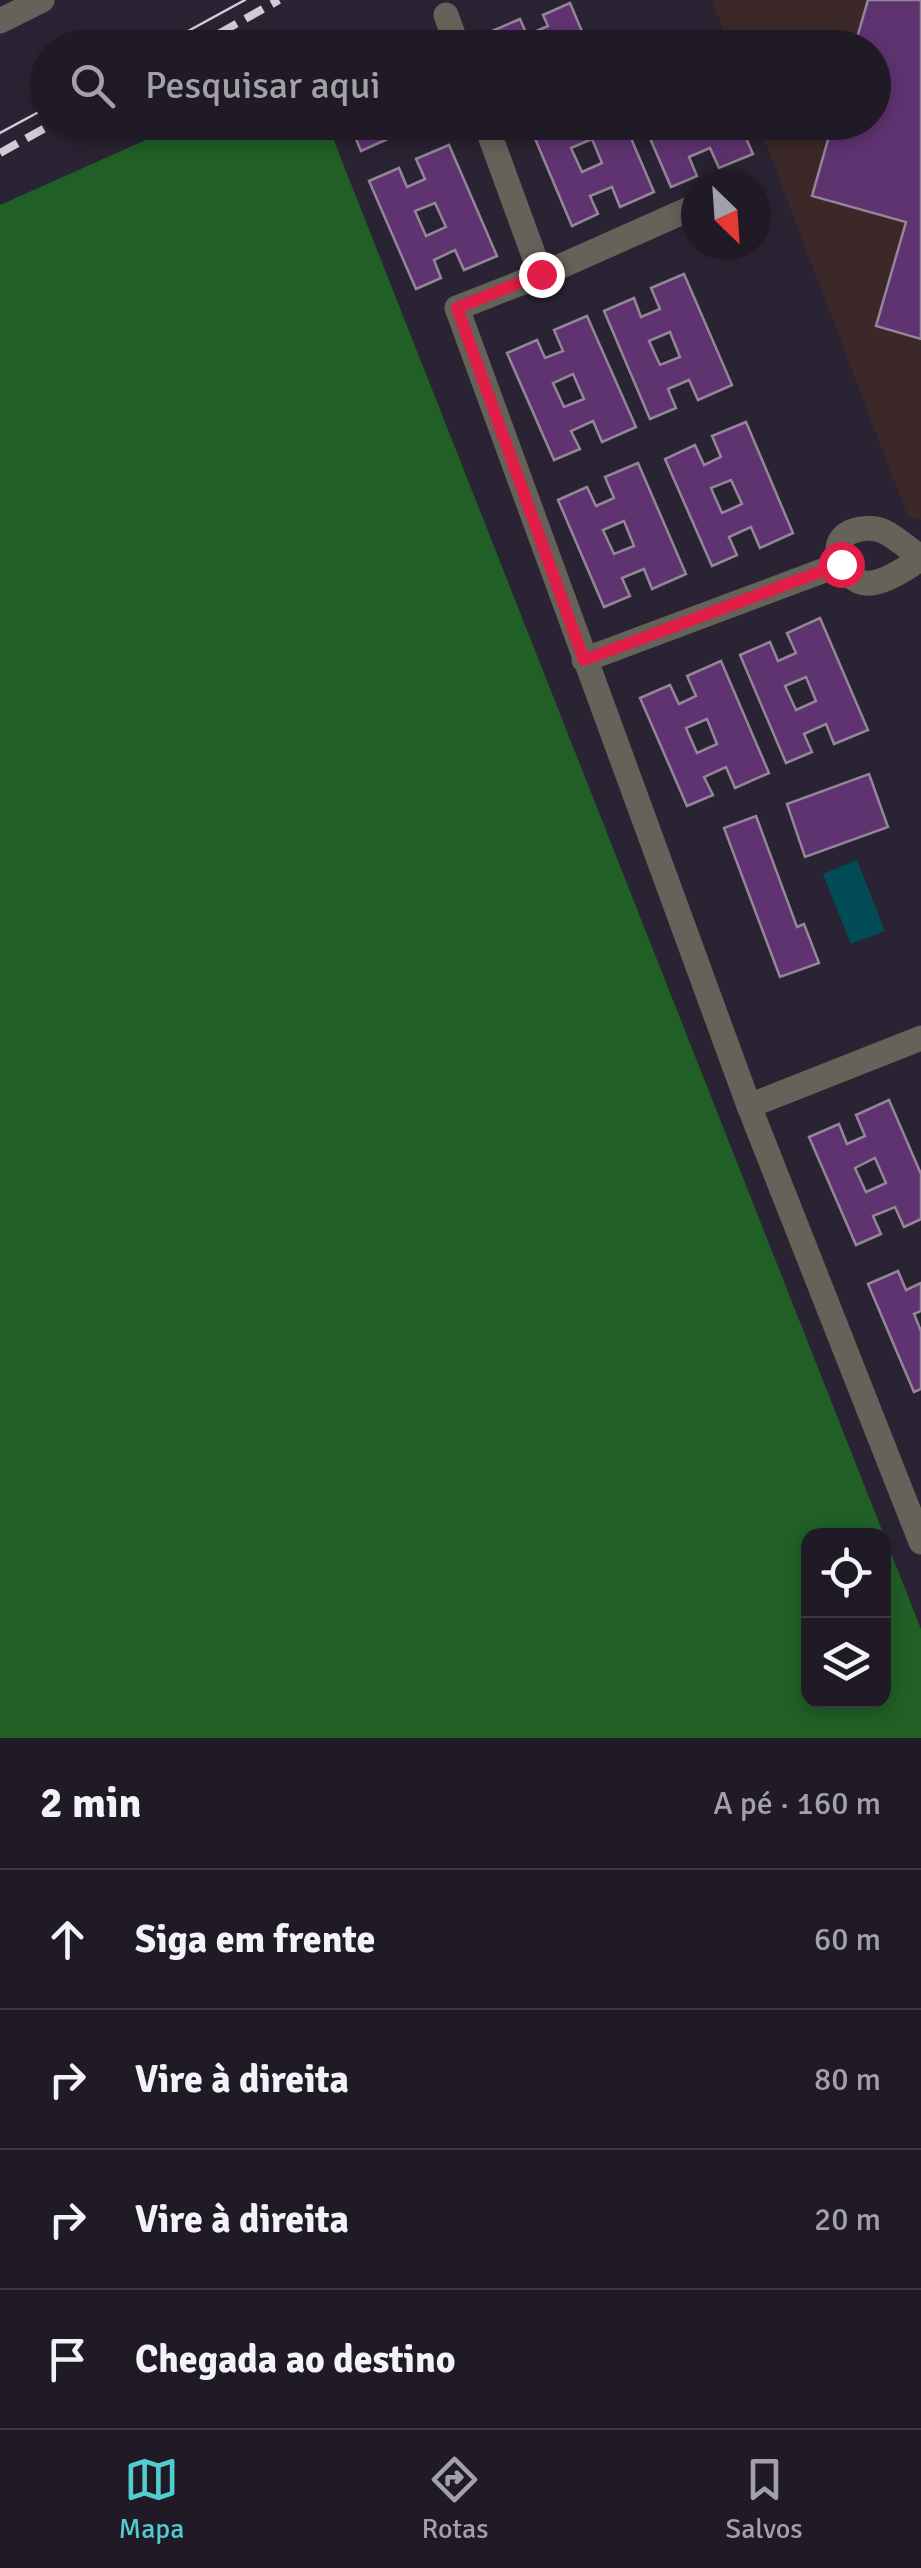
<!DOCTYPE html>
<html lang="pt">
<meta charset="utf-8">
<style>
body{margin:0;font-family:Signika,sans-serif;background:#2d2732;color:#f1f3f6}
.controls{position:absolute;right:30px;bottom:30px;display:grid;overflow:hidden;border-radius:20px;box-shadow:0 5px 15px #0003}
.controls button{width:90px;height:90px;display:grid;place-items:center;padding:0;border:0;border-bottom:2px solid #3d3843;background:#201a26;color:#f1f3f6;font:50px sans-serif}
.compass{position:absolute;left:681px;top:170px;width:90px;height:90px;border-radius:50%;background:#201a26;box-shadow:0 5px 15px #0003;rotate:155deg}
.stop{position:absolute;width:30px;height:30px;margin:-22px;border:8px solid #e11d48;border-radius:50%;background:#fff}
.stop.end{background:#e11d48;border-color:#fff;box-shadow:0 2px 10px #0008}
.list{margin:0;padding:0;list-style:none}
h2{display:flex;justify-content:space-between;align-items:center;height:130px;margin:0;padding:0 40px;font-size:42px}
h2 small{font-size:32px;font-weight:400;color:#a2a1a7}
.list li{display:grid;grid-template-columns:65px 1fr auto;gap:30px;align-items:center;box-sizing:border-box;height:140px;padding:0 40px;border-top:2px solid #3d3843}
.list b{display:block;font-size:38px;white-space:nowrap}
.list em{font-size:32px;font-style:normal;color:#a2a1a7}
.icon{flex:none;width:55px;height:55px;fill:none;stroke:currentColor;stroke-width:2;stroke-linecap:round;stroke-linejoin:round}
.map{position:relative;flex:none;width:921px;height:1738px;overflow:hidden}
.search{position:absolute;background:#201a26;box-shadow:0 5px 15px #0003;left:30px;right:30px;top:30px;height:110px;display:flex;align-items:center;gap:25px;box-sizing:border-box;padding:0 35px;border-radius:55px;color:#a2a1a7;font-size:38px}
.sheet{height:690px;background:#201a26}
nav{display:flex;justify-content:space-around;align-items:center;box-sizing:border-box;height:140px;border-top:2px solid #3d3843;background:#201a26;font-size:28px;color:#a2a1a7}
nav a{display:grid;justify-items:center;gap:5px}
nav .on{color:#52cdcf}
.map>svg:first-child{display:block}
.industrial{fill:#3c2829}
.forest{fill:#205f26;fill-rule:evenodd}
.water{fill:#014c56}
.building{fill:#5e3370;stroke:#938698;stroke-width:2.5;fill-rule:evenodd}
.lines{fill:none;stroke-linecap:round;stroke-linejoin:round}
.minor{stroke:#646259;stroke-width:25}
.tram{stroke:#d1ccd7;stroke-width:2.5}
.rail{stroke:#d1ccd7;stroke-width:8;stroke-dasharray:20 10;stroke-linecap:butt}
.route{stroke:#e11d48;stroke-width:12}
</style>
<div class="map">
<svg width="921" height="1738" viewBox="0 0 921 1738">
<rect width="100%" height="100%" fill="#2a2333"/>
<polygon class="industrial" points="712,0 921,0 921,520 908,517 758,123 874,122 874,48 730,47"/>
<path class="forest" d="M186,122l141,1 594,1506v109h-921v-1533zM808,1536h76v164h-76z"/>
<polygon class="water" points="857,860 885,931 851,944 823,874"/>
<g class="building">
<polygon points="868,0 921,0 921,339 876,326 906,222 812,196 833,122 874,122 874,48 854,48"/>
<polygon points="570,3 589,48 499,48 492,31 520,19 527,35 548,26 543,15"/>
<polygon points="349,122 386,122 392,137 361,151"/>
<path d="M528,122h96l30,70 -34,15 -8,-20 -22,9 8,18 -26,12zM592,139l10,24 -20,9 -11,-24z"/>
<polygon points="643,122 676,122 681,134 702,125 700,122 739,122 753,154 719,168 710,148 689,157 697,176 671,187"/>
<path d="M449,145l48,111 -33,14 -9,-20 -21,10 7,18 -25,11 -47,-108 30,-13 8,19 18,-8 -9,-20zM435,203l11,24 -20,9 -11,-25z"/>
<path d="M684,274l48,111 -34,15 -9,-20 -21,9 8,19 -26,11 -46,-108 30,-13 7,19 19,-8 -9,-21zM670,332l10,25 -20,8 -11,-24z"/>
<path d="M587,316l49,111 -34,15 -9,-21 -22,10 9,18 -26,11 -47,-107 30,-13 8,18 18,-7 -9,-21zM573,374l11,25 -20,8 -11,-24z"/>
<path d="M746,422l47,111 -33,15 -9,-21 -22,10 8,18 -25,11 -47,-107 30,-14 9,20 17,-8 -9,-21zM731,480l11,24 -20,9 -11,-25z"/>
<path d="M638,463l48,111 -34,15 -8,-20 -22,9 8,18 -26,11 -46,-107 29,-13 9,19 18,-8 -9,-21zM624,521l10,25 -20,8 -11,-24z"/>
<path d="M820,618l48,112 -34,14 -8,-20 -22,10 8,18 -26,11 -46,-108 30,-13 8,19 18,-8 -9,-20zM806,677l10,24 -20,9 -11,-24z"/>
<path d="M721,661l48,112 -34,15 -9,-21 -22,10 9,18 -26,11 -47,-108 30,-13 9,19 17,-8 -9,-20zM707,719l10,25 -20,9 -11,-25z"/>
<polygon points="869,774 888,827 805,857 787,804"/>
<polygon points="756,816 797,927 804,924 819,963 780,977 724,828"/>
<path d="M889,1100l32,74v45l-17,8 -9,-20 -22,9 8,18 -25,11 -47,-108 30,-13 8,20 18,-8 -9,-21zM875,1158l11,25 -20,9 -11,-24z"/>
<polygon points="898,1271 906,1290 921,1283 921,1311 914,1314 921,1331 921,1389 914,1392 868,1284"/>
</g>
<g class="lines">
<g class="minor">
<polyline points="446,15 458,48"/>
<polyline points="0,21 42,0"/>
<polyline points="485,122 541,275 457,308 749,1106 921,1038"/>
<polyline points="541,275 696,206"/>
<path d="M921,558c-12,-9 -25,-21 -38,-27 -15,-6 -44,-2 -45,18 -1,17 16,37 34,34 17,-2 35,-16 49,-24"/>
<polyline points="584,660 841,564"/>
<polyline points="749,1106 921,1542"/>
</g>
<g class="tram">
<polyline points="157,48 245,0"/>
<polyline points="0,133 48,107"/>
</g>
<g class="rail">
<polyline points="193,48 279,0"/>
<polyline points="0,153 56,122"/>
</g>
</g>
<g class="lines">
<polyline class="route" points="541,274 457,308 584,660 841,564"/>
</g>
</svg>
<div class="controls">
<button><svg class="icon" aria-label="locate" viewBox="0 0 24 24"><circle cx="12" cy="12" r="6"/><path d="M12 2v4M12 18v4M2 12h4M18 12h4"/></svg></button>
<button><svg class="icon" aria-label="layers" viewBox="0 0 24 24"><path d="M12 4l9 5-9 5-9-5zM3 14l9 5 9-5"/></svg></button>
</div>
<svg class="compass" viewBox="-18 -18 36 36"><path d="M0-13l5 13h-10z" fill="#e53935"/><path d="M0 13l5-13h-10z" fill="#a2a1a7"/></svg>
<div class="stop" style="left:841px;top:564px"></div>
<div class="stop end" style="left:541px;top:274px"></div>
<div class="search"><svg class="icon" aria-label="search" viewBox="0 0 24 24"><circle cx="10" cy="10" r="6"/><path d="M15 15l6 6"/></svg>Pesquisar aqui</div>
</div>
<section class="sheet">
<h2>2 min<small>A pé · 160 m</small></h2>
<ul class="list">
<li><svg class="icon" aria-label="ahead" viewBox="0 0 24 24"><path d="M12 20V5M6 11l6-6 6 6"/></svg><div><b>Siga em frente</b></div><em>60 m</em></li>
<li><svg class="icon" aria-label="right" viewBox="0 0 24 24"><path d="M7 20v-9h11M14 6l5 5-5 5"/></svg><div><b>Vire à direita</b></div><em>80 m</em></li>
<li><svg class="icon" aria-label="right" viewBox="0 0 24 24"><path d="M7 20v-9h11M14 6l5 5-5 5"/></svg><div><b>Vire à direita</b></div><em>20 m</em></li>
<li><svg class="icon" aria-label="arrive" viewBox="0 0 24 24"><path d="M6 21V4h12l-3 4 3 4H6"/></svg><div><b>Chegada ao destino</b></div></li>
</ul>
</section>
<nav>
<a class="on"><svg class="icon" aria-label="map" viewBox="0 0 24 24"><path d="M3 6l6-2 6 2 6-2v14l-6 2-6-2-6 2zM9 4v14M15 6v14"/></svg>Mapa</a>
<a><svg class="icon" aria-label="directions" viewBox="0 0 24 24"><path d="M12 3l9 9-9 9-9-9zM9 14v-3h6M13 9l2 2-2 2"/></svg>Rotas</a>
<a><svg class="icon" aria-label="saved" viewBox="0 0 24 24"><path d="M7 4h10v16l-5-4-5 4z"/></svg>Salvos</a>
</nav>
